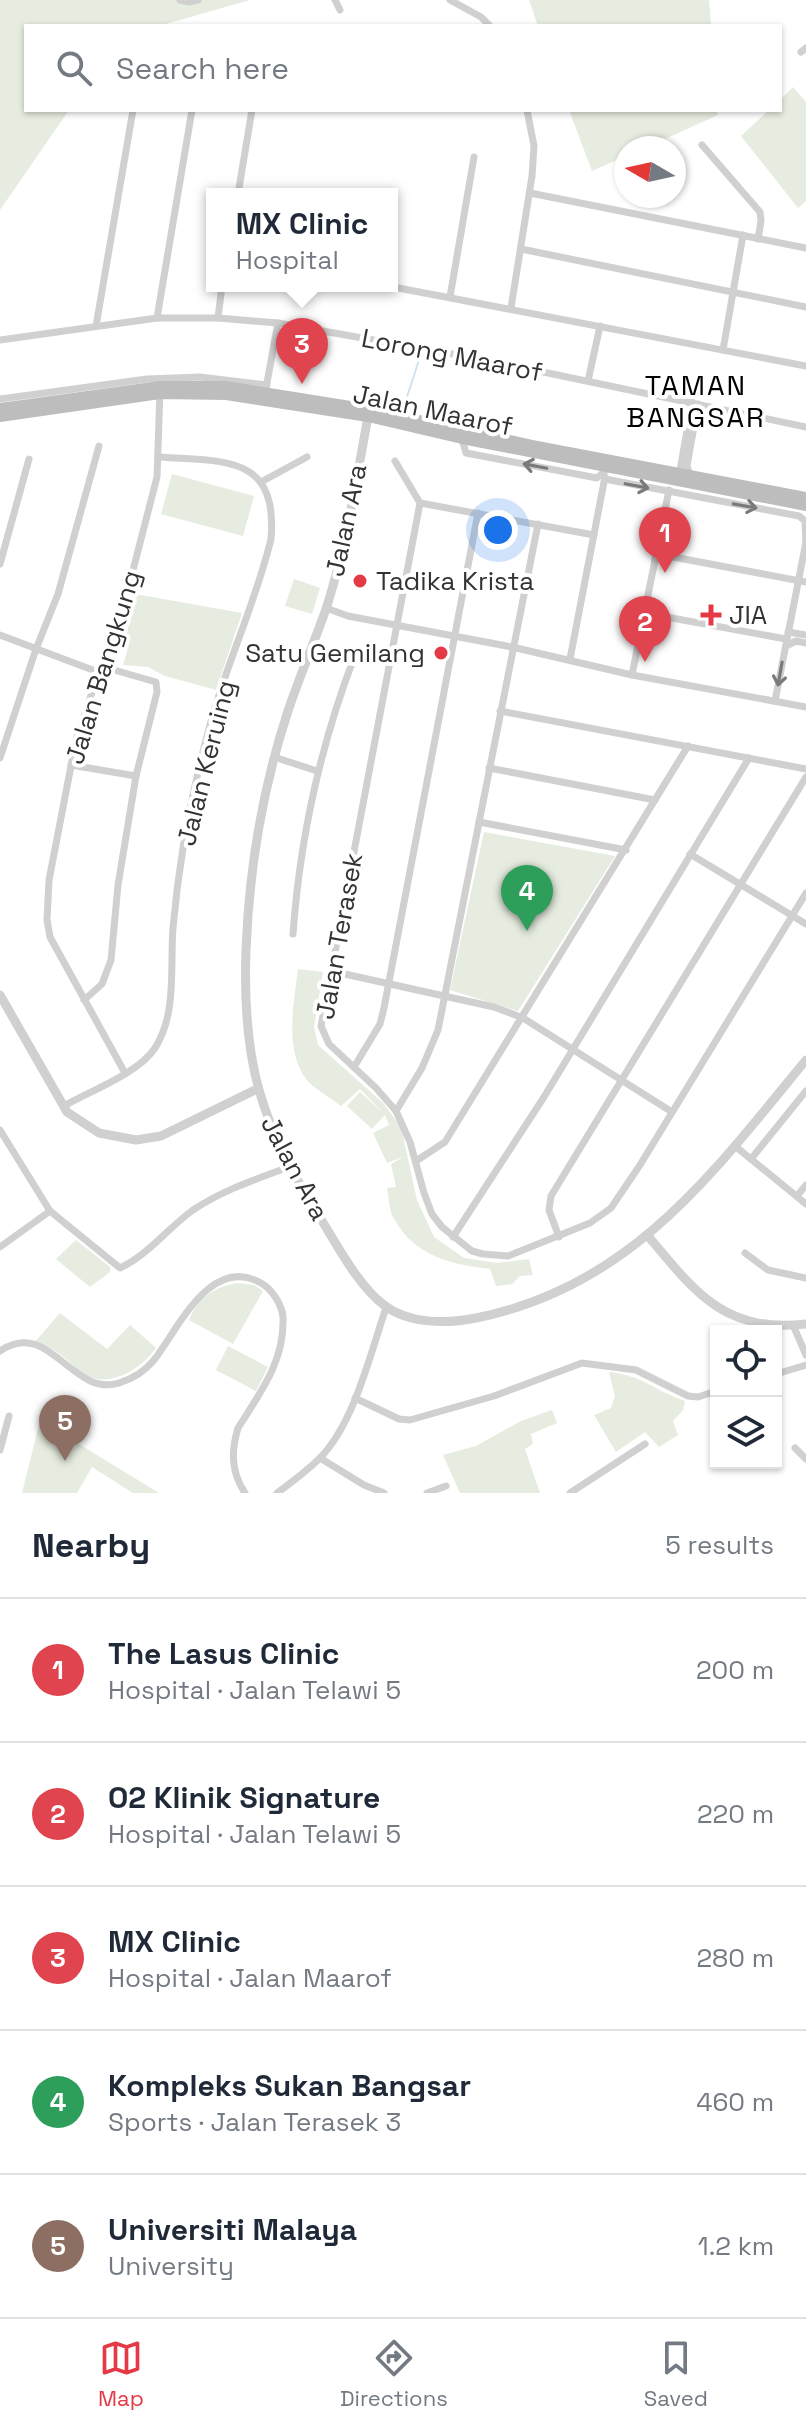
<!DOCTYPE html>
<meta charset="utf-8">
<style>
body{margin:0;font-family:"Space Grotesk",sans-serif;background:#f6f6f7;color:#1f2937}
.controls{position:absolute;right:24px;bottom:24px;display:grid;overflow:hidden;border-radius:0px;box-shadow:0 2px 6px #0004}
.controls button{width:72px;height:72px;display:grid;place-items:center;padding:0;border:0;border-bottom:2px solid #e0e1e3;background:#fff;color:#1f2937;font:40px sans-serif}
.compass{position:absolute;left:614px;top:136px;width:72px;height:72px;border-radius:50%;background:#fff;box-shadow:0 2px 6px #0004;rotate:279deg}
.you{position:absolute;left:498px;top:530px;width:28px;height:28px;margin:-20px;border:6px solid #fff;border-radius:50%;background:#1a73e8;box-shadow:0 0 0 12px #1a73e833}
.badge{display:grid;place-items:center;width:52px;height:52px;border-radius:50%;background:#e63946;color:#fff;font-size:26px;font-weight:700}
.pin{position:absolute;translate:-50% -66px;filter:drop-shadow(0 2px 4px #0008)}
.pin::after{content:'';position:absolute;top:42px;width:28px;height:24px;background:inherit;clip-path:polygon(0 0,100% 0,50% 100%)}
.popup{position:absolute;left:206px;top:188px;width:192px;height:104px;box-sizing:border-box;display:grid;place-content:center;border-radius:0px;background:#fff;filter:drop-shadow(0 2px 6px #0005);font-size:26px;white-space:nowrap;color:#747a83}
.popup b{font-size:30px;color:#1f2937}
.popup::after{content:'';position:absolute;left:50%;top:100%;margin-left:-16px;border:16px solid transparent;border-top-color:#fff}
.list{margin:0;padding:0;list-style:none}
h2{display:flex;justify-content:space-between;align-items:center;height:104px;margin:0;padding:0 32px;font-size:34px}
h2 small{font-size:26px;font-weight:400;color:#747a83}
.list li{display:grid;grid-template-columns:52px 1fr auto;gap:24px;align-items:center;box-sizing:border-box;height:144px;padding:0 32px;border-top:2px solid #e0e1e3}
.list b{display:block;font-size:30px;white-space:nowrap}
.list p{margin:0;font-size:26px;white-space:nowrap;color:#747a83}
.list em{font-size:26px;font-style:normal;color:#747a83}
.icon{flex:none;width:44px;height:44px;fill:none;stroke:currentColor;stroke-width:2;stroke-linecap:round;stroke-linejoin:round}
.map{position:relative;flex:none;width:806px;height:1493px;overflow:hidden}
.search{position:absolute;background:#fff;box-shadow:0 2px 6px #0004;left:24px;right:24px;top:24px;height:88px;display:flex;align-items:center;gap:20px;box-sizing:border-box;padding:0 28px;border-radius:0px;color:#747a83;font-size:30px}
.sheet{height:824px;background:#fff}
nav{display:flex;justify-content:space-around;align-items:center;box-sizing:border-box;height:112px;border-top:2px solid #e0e1e3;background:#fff;font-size:22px;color:#747a83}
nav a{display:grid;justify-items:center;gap:4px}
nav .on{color:#e63946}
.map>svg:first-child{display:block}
.green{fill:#e6ecdf}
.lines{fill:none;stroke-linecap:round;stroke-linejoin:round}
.stream{stroke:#cfe2ee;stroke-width:2}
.minor{stroke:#d0d0d0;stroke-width:7}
.tertiary{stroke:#d0d0d0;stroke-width:9}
.secondary{stroke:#bdbdbd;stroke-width:10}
.oneway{stroke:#7a7a7a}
.poi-dot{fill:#e63946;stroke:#fff;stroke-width:3}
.labels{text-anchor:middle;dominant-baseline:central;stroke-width:8;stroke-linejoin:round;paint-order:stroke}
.street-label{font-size:26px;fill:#333;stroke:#fff}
.poi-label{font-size:26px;fill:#333;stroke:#fff;text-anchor:start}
.neighbourhood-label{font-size:28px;letter-spacing:2px;fill:#000;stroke:#fff}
</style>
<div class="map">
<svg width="806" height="1493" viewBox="0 0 806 1493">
<rect width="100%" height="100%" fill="#fff"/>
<g class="green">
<polygon points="0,0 250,0 159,26 26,26 26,110 69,110 0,210"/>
<polygon points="529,0 709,0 711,26 538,26"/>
<polygon points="793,87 806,102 806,201 798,208 741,136 769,110 780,110 780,100"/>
<polygon points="569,110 717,110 718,115 645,148 626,148 626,156 592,171"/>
<polygon points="172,474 254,496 243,536 161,514"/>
<polygon points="294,579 320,588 312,614 285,606"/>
<polygon points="135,594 242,613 216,690 165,676 148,667 123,665 128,648 116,643"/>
<polygon points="484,832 615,856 518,1011 450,990"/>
<path d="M298,969l25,3 -9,55 4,18 65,58 18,24 16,73 17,37 30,21 33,5 32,-4 4,16 -13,1 -8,8 -16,2 -6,-17c-41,-5 -75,-13 -96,-50 -5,-8 -5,-21 -7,-31l9,-1 -5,-23 14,-8 -18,7 -14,-30 16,-8 -4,-10 -13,14 -25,-23 13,-14 24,22 -24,-25 -19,17c-10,-8 -27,-17 -35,-27 -22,-30 -12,-76 -8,-110z"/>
<polygon points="76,1240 110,1267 110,1272 90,1287 56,1259"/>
<path d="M237,1283l17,2 9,6 -30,53 -44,-24c9,-23 26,-33 48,-37z"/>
<path d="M60,1313l47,36 23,-24 26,23c-13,19 -45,41 -70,27 -11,-6 -18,-16 -29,-23 -6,-5 -16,-7 -23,-9z"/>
<polygon points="228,1346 268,1367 256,1391 216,1370"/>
<path d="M609,1372c33,3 46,19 76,29l-2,9 -10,11 5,14 -19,12 -14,-15 -29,20 -22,-37 17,-7 4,-12z"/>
<polygon points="552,1410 557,1423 531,1434 533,1444 525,1449 540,1493 460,1493 443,1455 476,1446 521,1421"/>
<polygon points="42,1413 61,1433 159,1493 133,1493 92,1467 77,1493 22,1493"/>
</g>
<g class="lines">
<polyline class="stream" points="403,409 419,360"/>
<g class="minor">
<polyline points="180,0 189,2 198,0"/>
<polyline points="335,0 340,10"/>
<polyline points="450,0 481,17 490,26"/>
<polyline points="801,52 806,48"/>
<polyline points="702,145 760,212 761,221 758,239"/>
<polyline points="530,193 806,248"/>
<polyline points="238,194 252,110"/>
<polyline points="521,249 806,307"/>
<polyline points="388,286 806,366"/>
<polyline points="450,297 474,157"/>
<polyline points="511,308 532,176 534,146 527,110"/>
<polyline points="157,318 192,110"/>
<polyline points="218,318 222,286"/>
<polyline points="96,326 133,110"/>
<polyline points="0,340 157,318 218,318 278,323 486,360 806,427"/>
<polyline points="723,350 743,235"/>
<polyline points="588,381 600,326"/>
<polyline points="266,388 278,323"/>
<polyline points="0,399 147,379 200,377 267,385"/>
<polyline points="462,439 466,453 597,478 606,470"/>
<polyline points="395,461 420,503 321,1026 329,1044 376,1088 396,1111 410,1142 424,1193 432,1214 442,1227 472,1251 483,1254 508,1256 590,1223 611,1208 640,1165 806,893"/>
<polyline points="690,475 687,466 698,404"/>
<polyline points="679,476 692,402"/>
<polyline points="605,479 799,516 805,521 806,543"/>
<polyline points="261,482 307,457"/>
<polyline points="420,503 594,535"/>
<polyline points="655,559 668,556 806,582"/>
<polyline points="0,564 29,459"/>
<polyline points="326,608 348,616 512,647 632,675 806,707"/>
<polyline points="645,613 786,639"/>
<polyline points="788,632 806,635"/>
<polyline points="0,635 98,672"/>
<polyline points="786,646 796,641 806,643"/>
<polyline points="570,659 605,477"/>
<polyline points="632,675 669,490"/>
<polyline points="775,701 806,542"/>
<polyline points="500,711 806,769"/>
<polyline points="274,757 317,771"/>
<polyline points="0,758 36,649 58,594 99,446"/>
<polyline points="71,765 136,776"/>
<polyline points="489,768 655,800"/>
<polyline points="479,822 626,850"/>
<polyline points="690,854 806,924"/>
<path d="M293,934c7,-97 27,-188 62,-279"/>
<polyline points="331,971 494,1007 523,1018 672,1112"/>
<polyline points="84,1000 102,984 111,960 118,885 136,776 157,692 156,682 100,666"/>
<polyline points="354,1067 380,1024 384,1008 478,513"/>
<polyline points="125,1073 50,937 47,920 49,880 76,740 132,574 157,477 160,390"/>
<path d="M64,1106c26,-15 75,-33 91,-58 22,-34 15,-81 18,-120 6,-68 19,-138 37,-203 17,-63 46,-123 61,-186 7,-85 -47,-77 -111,-82"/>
<polyline points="396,1111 422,1068 438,1030 538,524"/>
<path d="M0,1130l50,81 70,57c27,-12 49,-41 73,-58 30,-20 63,-31 96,-43"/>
<polyline points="735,1146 806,1204"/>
<polyline points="751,1159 806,1091"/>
<polyline points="416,1161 445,1142 688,746"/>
<polyline points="797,1196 806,1185"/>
<polyline points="453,1237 544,1097 749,758"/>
<polyline points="559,1237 549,1210 551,1196 806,777"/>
<polyline points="0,1247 50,1211"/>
<polyline points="745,1253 768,1270 806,1278"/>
<polyline points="793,1325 806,1355"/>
<path d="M0,1351c49,-34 72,47 119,32 13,-4 26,-12 35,-23 23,-29 56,-106 107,-77 11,6 21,22 22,34 2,44 -23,76 -45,111 -7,23 -7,44 7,65"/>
<polyline points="776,1374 806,1365"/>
<polyline points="355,1398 399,1419 410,1420 494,1396 582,1363 636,1370 688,1396 698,1397 716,1391"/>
<polyline points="795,1448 806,1459"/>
<polyline points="0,1450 9,1416"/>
<polyline points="320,1458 364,1485 384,1493"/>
<path d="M277,1493c15,-11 31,-23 44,-36 34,-36 49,-103 65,-149"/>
<polyline points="427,1493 446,1486"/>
<polyline points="570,1493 645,1444"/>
</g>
<g class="tertiary">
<path d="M369,411c-12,65 -22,132 -42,195 -12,35 -27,69 -39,105 -25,76 -39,159 -42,239 -4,112 14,171 73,266 17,27 39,70 65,89 24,19 63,19 92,13 155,-31 236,-144 330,-258"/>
<polyline points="0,995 67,1112 99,1133 136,1140 161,1136 257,1089"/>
<path d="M648,1236c48,57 76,97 158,88"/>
</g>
<g class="secondary">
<polyline points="0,408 160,386 226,386 369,409 532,445 806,497"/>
<polyline points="0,417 160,394 226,395 368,417 462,439 806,506"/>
</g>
</g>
<defs><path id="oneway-shaft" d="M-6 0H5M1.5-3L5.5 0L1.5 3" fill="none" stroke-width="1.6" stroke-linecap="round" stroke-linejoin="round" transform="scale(2)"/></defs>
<g class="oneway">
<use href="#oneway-shaft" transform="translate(535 466) rotate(-169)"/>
<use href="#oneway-shaft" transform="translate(637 486) rotate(11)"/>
<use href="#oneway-shaft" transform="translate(745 506) rotate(10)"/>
<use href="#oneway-shaft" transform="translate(780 674) rotate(100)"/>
</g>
<g class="poi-dot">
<circle cx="360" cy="581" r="8"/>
<path d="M707 603h8v8h8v8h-8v8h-8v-8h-8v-8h8z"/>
<circle cx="441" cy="653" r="8"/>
</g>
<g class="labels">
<g class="street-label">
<text transform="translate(452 355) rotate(11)">Lorong Maarof</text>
<text transform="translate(433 410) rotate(12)">Jalan Maarof</text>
<text transform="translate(346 520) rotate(-78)">Jalan Ara</text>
<text transform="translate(103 667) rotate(-73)">Jalan Bangkung</text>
<text transform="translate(206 763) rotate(-76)">Jalan Keruing</text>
<text transform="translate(339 936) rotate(-80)">Jalan Terasek</text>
<text transform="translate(295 1168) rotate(62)">Jalan Ara</text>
</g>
<g class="poi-label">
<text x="376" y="581">Tadika Krista</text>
<text x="729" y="615">JIA</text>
<text x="425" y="653" text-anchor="end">Satu Gemilang</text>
</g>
<g class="neighbourhood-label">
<text x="696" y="385">TAMAN<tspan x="696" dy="32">BANGSAR</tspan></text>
</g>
</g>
</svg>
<div class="controls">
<button><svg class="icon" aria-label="locate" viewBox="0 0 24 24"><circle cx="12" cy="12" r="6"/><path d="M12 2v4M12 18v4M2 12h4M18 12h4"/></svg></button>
<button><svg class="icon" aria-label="layers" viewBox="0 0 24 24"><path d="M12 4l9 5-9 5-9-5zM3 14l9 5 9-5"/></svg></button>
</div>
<svg class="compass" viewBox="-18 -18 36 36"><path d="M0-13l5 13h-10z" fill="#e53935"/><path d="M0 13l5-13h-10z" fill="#747a83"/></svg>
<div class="you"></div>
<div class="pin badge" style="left:665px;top:573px;background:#e0444e">1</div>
<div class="pin badge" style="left:645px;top:662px;background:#e0444e">2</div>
<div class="pin badge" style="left:302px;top:384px;background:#e0444e">3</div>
<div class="popup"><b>MX Clinic</b>Hospital</div>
<div class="pin badge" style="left:527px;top:931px;background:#2e9e5b">4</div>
<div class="pin badge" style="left:65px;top:1461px;background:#8d6e63">5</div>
<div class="search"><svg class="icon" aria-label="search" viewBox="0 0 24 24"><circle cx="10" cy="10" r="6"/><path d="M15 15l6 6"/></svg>Search here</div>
</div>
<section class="sheet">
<h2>Nearby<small>5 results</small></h2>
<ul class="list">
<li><span class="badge" style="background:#e0444e">1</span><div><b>The Lasus Clinic</b><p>Hospital · Jalan Telawi 5</p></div><em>200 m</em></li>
<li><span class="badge" style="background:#e0444e">2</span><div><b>O2 Klinik Signature</b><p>Hospital · Jalan Telawi 5</p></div><em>220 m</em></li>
<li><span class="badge" style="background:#e0444e">3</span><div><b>MX Clinic</b><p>Hospital · Jalan Maarof</p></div><em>280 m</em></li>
<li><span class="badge" style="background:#2e9e5b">4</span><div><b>Kompleks Sukan Bangsar</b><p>Sports · Jalan Terasek 3</p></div><em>460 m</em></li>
<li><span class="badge" style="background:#8d6e63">5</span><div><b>Universiti Malaya</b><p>University</p></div><em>1.2 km</em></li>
</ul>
</section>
<nav>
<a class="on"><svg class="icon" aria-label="map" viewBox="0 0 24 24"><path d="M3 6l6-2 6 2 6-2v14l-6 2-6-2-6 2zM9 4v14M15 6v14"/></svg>Map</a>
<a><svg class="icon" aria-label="directions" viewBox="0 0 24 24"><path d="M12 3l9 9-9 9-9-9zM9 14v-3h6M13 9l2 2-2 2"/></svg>Directions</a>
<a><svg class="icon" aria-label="saved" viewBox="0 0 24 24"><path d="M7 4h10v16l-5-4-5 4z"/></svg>Saved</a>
</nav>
